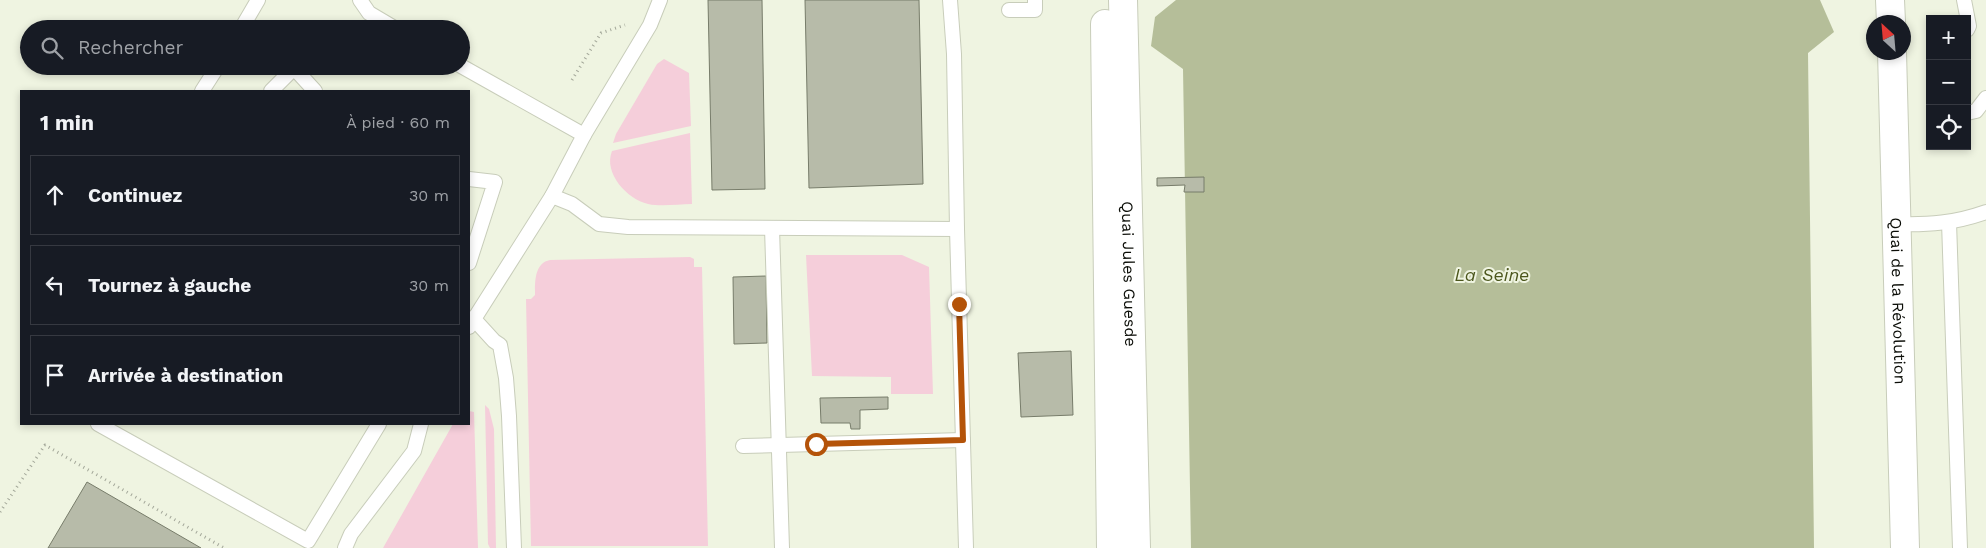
<!DOCTYPE html>
<html lang="fr">
<meta charset="utf-8">
<style>
body{margin:0;font-family:"Work Sans",sans-serif;background:#242831;color:#f1f3f6}
.controls{position:absolute;right:15px;top:15px;display:grid;overflow:hidden;border-radius:0px;box-shadow:0 2px 8px #0003}
.controls button{width:45px;height:45px;display:grid;place-items:center;padding:0;border:0;border-bottom:1px solid #363941;background:#171b24;color:#f1f3f6;font:25px sans-serif}
.compass{position:absolute;left:1866px;top:15px;width:45px;height:45px;border-radius:50%;background:#171b24;box-shadow:0 2px 8px #0003;rotate:334deg}
.stop{position:absolute;width:15px;height:15px;margin:-11px;border:4px solid #b45309;border-radius:50%;background:#fff}
.stop.end{background:#b45309;border-color:#fff;box-shadow:0 1px 5px #0008}
.list{margin:0;padding:0;list-style:none}
h2{display:flex;justify-content:space-between;align-items:center;height:65px;margin:0;padding:0 20px;font-size:21px}
h2 small{font-size:16px;font-weight:400;color:#9ea1a6}
.list li{display:grid;grid-template-columns:32px 1fr auto;gap:15px;align-items:center;box-sizing:border-box;height:80px;margin:0 10px 10px;padding:0 10px;border:1px solid #363941;border-radius:0px}
.list b{display:block;font-size:19px;white-space:nowrap}
.list em{font-size:16px;font-style:normal;color:#9ea1a6}
.icon{flex:none;width:28px;height:28px;fill:none;stroke:currentColor;stroke-width:2;stroke-linecap:round;stroke-linejoin:round}
.map{position:relative;flex:none;width:1986px;height:548px;overflow:hidden}
.search{position:absolute;background:#171b24;box-shadow:0 2px 8px #0003;left:20px;top:20px;width:450px;height:55px;display:flex;align-items:center;gap:12px;box-sizing:border-box;padding:0 18px;border-radius:28px;color:#9ea1a6;font-size:19px}
.panel{position:absolute;background:#171b24;box-shadow:0 2px 8px #0003;left:20px;top:90px;width:450px;height:335px;border-radius:0px}
.map>svg:first-child{display:block}
.green{fill:#f5ceda}
.water{fill:#b5be99}
.building{fill:#b7bba9;stroke:#777c6a}
.lines{fill:none;stroke-linecap:round;stroke-linejoin:round}
.service-casing{stroke:#c8cdba;stroke-width:16}
.secondary-casing{stroke:#c8cdba;stroke-width:30}
.path{stroke:#a3a799;stroke-width:3;stroke-dasharray:1 4;stroke-linecap:butt}
.service{stroke:#fff;stroke-width:14}
.secondary{stroke:#fff;stroke-width:28}
.route{stroke:#b45309;stroke-width:6}
.labels{text-anchor:middle;dominant-baseline:central;stroke-width:4;stroke-linejoin:round;paint-order:stroke}
.street-label{font-size:16px;fill:#0c0e08;stroke:#eff4e1}
.water-label{font-size:18px;font-style:italic;fill:#4b561c;stroke:#eff4e1}
</style>
<div class="map">
<svg width="1986" height="548" viewBox="0 0 1986 548">
<rect width="100%" height="100%" fill="#eff4e1"/>
<g class="green">
<polygon points="664,59 689,73 691,126 613,143 616,134 657,64"/>
<path d="M690,133l2,71c-14,0 -30,3 -44,0 -21,-5 -45,-31 -36,-53z"/>
<polygon points="806,255 902,255 929,267 933,394 891,394 891,377 812,376"/>
<path d="M690,257l4,2v8h8l6,279h-177l-5,-247h5l4,-4c0,-12 -1,-32 15,-35z"/>
<polygon points="485,405 489,409 494,429 496,548 490,548 488,544"/>
<polygon points="469,411 474,412 478,548 383,548 453,424 469,424"/>
</g>
<polygon class="water" points="1176,0 1820,0 1834,32 1808,53 1814,548 1191,548 1183,69 1151,46 1155,17"/>
<g class="building">
<polygon points="708,0 762,0 765,189 712,190"/>
<polygon points="805,0 919,0 923,184 809,188"/>
<polygon points="1204,177 1204,192 1184,192 1185,185 1157,186 1157,178"/>
<polygon points="766,276 767,343 734,344 733,277"/>
<polygon points="1071,351 1073,415 1021,417 1018,353"/>
<polygon points="888,397 888,409 860,410 860,429 851,429 850,423 821,423 820,398"/>
<polygon points="87,482 201,548 48,548"/>
</g>
<g class="lines">
<defs>
<g id="service">
<polyline points="360,0 369,13 396,29"/>
<polyline points="950,0 954,54 957,229 966,548"/>
<polyline points="1964,0 1969,26 1967,30"/>
<polyline points="1009,10 1035,10 1035,0"/>
<polyline points="241,29 258,0"/>
<polyline points="461,66 584,135"/>
<polyline points="202,91 218,66"/>
<polyline points="271,91 294,68 315,91"/>
<polyline points="1967,113 1976,111 1986,98"/>
<polyline points="469,179 495,182 469,263"/>
<polyline points="552,196 572,204 599,224 628,227 957,229"/>
<polyline points="1949,222 1960,548"/>
<path d="M1897,224c32,1 58,-1 89,-12"/>
<polyline points="772,228 782,548"/>
<polyline points="473,318 494,341 500,345 506,378 509,416 514,548"/>
<polyline points="469,327 552,196 584,135 650,25 660,0"/>
<polyline points="98,424 308,541 379,424"/>
<polyline points="743,446 963,440"/>
<polyline points="345,548 351,534 414,451 421,424"/>
</g>
<g id="secondary">
<path id="s1" d="M1123,0l13,548"/>
<polyline points="1890,0 1891,22"/>
<polyline points="1105,24 1111,548"/>
<path id="s2" d="M1892,52l13,496"/>
</g>
</defs>
<use href="#service" class="service-casing"/>
<use href="#secondary" class="secondary-casing"/>
<g class="path">
<polyline points="572,80 601,33 625,25"/>
<polyline points="0,512 45,445 224,548"/>
</g>
<use href="#service" class="service"/>
<use href="#secondary" class="secondary"/>
</g>
<g class="lines">
<polyline class="route" points="816,444 963,440 959,304"/>
</g>
<g class="labels">
<g class="street-label">
<text stroke="none"><textPath href="#s1" startOffset="274">Quai Jules Guesde</textPath></text>
<text stroke="none"><textPath href="#s2" startOffset="249">Quai de la Révolution</textPath></text>
</g>
<g class="water-label">
<text x="1492" y="274">La Seine</text>
</g>
</g>
</svg>
<div class="controls">
<button>+</button>
<button>−</button>
<button><svg class="icon" aria-label="locate" viewBox="0 0 24 24"><circle cx="12" cy="12" r="6"/><path d="M12 2v4M12 18v4M2 12h4M18 12h4"/></svg></button>
</div>
<svg class="compass" viewBox="-18 -18 36 36"><path d="M0-13l5 13h-10z" fill="#e53935"/><path d="M0 13l5-13h-10z" fill="#9ea1a6"/></svg>
<div class="stop" style="left:816px;top:444px"></div>
<div class="stop end" style="left:959px;top:304px"></div>
<div class="search"><svg class="icon" aria-label="search" viewBox="0 0 24 24"><circle cx="10" cy="10" r="6"/><path d="M15 15l6 6"/></svg>Rechercher</div>
<section class="panel">
<h2>1 min<small>À pied · 60 m</small></h2>
<ul class="list">
<li><svg class="icon" aria-label="ahead" viewBox="0 0 24 24"><path d="M12 20V5M6 11l6-6 6 6"/></svg><div><b>Continuez</b></div><em>30 m</em></li>
<li><svg class="icon" aria-label="left" viewBox="0 0 24 24"><path d="M17 20v-9H6M10 6l-5 5 5 5"/></svg><div><b>Tournez à gauche</b></div><em>30 m</em></li>
<li><svg class="icon" aria-label="arrive" viewBox="0 0 24 24"><path d="M6 21V4h12l-3 4 3 4H6"/></svg><div><b>Arrivée à destination</b></div></li>
</ul>
</section>
</div>
